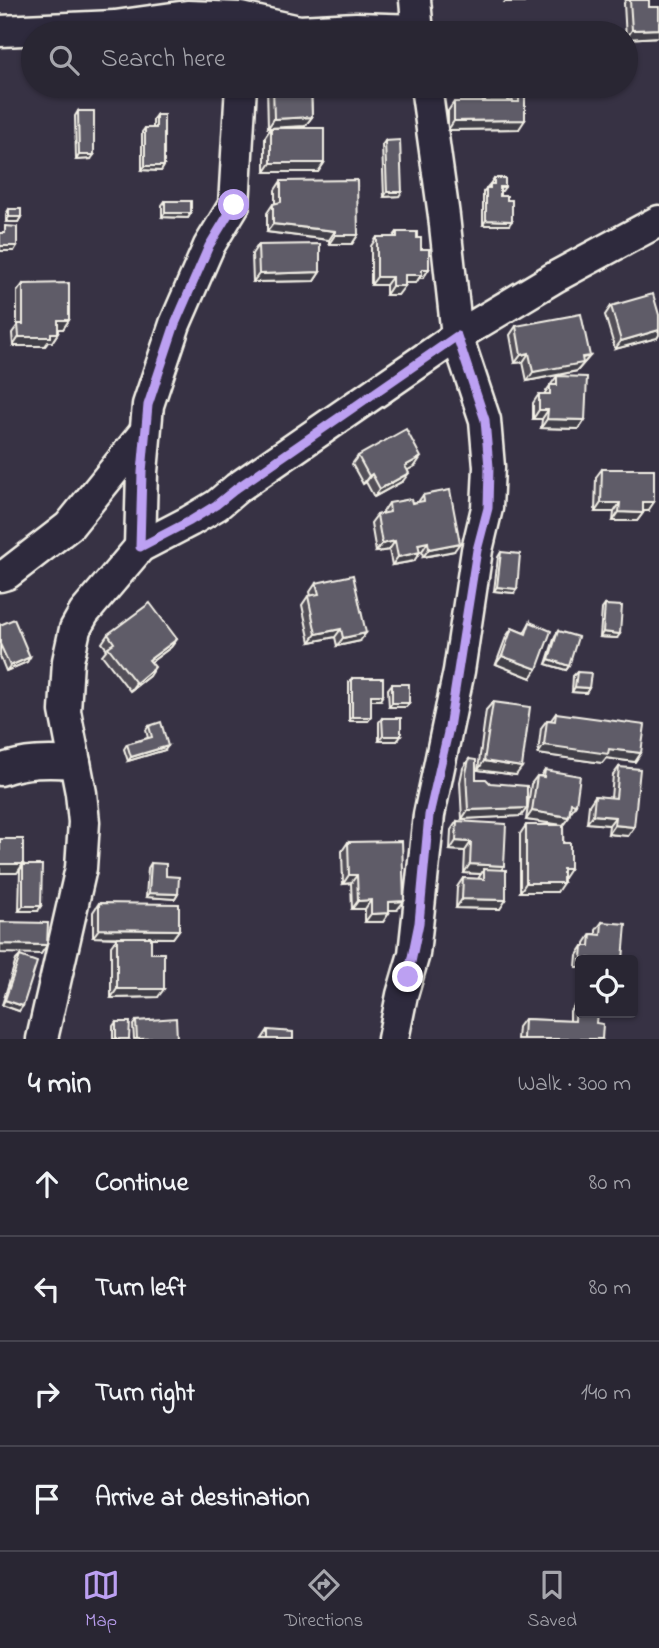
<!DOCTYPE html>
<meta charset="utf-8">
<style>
body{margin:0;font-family:"Indie Flower",sans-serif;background:#35323f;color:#f1f3f6}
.controls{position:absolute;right:21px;bottom:21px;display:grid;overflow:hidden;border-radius:7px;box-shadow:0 2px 5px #0004}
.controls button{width:63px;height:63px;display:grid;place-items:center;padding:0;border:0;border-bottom:2px solid #45434e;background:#292633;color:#f1f3f6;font:35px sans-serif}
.stop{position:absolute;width:21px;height:21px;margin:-16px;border:5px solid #bca0f2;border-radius:50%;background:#fff}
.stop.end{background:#bca0f2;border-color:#fff;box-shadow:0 2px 7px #0008}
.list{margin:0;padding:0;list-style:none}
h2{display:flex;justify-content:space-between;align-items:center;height:91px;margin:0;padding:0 28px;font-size:30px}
h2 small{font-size:23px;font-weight:400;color:#a5a5ac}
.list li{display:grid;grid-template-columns:46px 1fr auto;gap:21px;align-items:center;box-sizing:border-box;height:105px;padding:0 28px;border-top:2px solid #45434e}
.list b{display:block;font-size:26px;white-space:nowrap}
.list em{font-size:23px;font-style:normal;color:#a5a5ac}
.icon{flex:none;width:38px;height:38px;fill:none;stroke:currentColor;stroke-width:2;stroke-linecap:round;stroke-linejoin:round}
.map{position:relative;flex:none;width:659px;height:1039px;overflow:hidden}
.search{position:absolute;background:#292633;box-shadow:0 2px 5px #0004;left:21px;right:21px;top:21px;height:77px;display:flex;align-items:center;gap:18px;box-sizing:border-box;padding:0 24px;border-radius:38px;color:#a5a5ac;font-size:26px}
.sheet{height:511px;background:#292633}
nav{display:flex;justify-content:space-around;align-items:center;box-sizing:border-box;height:98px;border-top:2px solid #45434e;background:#292633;font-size:19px;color:#a5a5ac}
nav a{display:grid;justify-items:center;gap:4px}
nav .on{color:#bca0f2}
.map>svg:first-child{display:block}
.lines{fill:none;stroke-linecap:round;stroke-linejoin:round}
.street-casing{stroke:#f4f1e8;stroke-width:35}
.street{stroke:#2f2a3d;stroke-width:30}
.wall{fill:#524f59;stroke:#f4f1e8;stroke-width:2}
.shaded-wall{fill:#424048;stroke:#f4f1e8;stroke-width:2}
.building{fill:#5f5c67;stroke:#f4f1e8;stroke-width:2}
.route{stroke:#bca0f2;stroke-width:9}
</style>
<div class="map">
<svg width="659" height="1039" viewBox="0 0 659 1039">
<rect width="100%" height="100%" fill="#373244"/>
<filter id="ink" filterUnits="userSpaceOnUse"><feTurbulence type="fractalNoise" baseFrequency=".0143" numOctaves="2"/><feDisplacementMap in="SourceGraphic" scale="14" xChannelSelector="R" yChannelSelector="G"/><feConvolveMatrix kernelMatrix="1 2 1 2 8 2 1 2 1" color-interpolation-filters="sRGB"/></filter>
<g filter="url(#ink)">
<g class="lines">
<defs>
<g id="street">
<polyline points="415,0 418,33"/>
<polyline points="0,31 115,26 187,16 241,18 299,31 356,28 418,30"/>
<polyline points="140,547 142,472 148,405 175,324 209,246 234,205 241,86"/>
<polyline points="0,576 7,574 69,526 145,432"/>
<path d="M0,770c25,-9 48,-9 75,-7"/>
<polyline points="42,1039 81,868 84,822 81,793 65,711 68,661 75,629 84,613 140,547 190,521 217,505 237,488 457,336 557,276 659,221"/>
<polyline points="393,1039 402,995 414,954 429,815 459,671 477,550 487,508 489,467 485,420 457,336 444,216 426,86"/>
</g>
</defs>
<use href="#street" class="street-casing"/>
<use href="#street" class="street"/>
</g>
<g class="wall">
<polygon points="626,0 649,0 649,7 659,37 626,39 624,3"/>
<polygon points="267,86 311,86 312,117 305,126 268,128"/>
<polygon points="485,86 520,86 519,129 448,130 448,111 454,102 483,102 482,89"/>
<polygon points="78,111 91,159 76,160 75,116"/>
<polygon points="156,115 164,166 161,171 142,170 142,132 145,128 153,128 153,119"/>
<polygon points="271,128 324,163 318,172 265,172 265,137"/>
<polygon points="385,141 399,196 384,197 382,145"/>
<polygon points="494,178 505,187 502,191 500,191 500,196 509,225 483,225 483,192 490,184"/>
<polygon points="281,181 358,235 352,244 329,244 329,240 267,232 267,213 273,204 275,204 275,190"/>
<polygon points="165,201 191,213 188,218 162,217 162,205"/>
<polygon points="9,209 21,217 18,222 6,222 6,214"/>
<polygon points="397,232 417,238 429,269 423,278 419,278 416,283 405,283 398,295 386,295 386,285 371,285 371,246 377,237 393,237"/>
<polygon points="258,245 320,272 314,281 253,282 252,254"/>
<polygon points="23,284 69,320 63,329 58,329 58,333 52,342 48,342 45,346 13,346 12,333 17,326 17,292"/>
<polygon points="611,306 659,315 659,335 657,338 615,349 605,315"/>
<polygon points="516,326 590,356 577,371 527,381 523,362 515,363 510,335"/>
<polygon points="557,376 585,420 579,429 541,428 542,419 533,419 533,403 539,394 544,394"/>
<polygon points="358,456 415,466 407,470 403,481 374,497 366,482 363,484 352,464"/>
<polygon points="602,469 648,511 643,511 643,513 637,521 613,521 614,512 595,512 596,477"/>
<polygon points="423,495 454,551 423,557 422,551 419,551 414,561 392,565 389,550 376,552 371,523 377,515 383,514 383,512 389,503 418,502"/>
<polygon points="501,552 514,593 494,591 498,557"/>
<polygon points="316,583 360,641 337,646 335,637 310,642 302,605 308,596 311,596 310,592"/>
<polygon points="605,605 617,638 600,637 602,609"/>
<polygon points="530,622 531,678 496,664 506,637 512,628 524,633"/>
<polygon points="0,625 30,657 27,662 6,671 0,656"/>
<polygon points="558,631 569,666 566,670 546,664 555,636"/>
<polygon points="108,634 177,639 171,647 151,662 149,676 130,691 102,655 107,649 102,643"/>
<polygon points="577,672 589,688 586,693 572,692 573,676"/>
<polygon points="352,678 380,700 371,700 371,717 368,721 349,721 349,682"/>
<polygon points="392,684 409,703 406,707 389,707 388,689"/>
<polygon points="493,702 516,775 478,770 486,710"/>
<polygon points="556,713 635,762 606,758 602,763 538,754 541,728 547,720 551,720"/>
<polygon points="382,718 401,736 397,741 379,741 379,722"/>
<polygon points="149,726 165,750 128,761 124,749 127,744 148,738 146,730"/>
<polygon points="469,759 476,779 521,816 462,819 460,782 463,768"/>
<polygon points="619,767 634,827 628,836 608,834 609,825 587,823 589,805 595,796 611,798 613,775"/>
<polygon points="545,770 576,804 570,813 569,817 563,825 564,878 563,878 557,892 520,892 520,834 526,825 563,825 526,820 531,784 537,776 541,776"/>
<polygon points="457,821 501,870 500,909 456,908 457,887 463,878 478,879 481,874 464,873 465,851 450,850 451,830"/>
<polygon points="348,842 397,910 389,910 389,913 383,922 365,922 365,909 352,909 351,883 343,884 342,851"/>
<polygon points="151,863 166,876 178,894 175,899 146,897 148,868"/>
<polygon points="23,865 38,911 19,911 20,870"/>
<polygon points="99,903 179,930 173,938 151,938 151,953 158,997 111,998 111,946 117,938 93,937 93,912"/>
<polygon points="602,922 623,960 580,960 580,967 576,967 577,955 583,946 585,946 585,943 591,934 596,934 596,930"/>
<polygon points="20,956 19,1011 2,1005 16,960"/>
<polygon points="576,1003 602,1039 517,1039 518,1027 524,1019 570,1021 570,1011"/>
<polygon points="136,1021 176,1039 134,1039 133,1025"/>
<polygon points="116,1022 129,1039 113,1039 113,1026"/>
<polygon points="268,1030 293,1039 262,1039"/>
</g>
<g class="shaded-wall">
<polygon points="507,0 527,0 526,2 505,2"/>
<polygon points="659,29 659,37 626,39 632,30"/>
<polygon points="315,86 327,86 325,88 314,88"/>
<polygon points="515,94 520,94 517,98 514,98 512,101 508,101 506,103 483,104 486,99"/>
<polygon points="312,117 305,126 268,128 274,119"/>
<polygon points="525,120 519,129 448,130 454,121"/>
<polygon points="79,155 94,155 91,159 76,160"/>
<polygon points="271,163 324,163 318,172 265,172"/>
<polygon points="145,166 164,166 161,171 142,170"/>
<polygon points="387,192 402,192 399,196 384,197"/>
<polygon points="165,213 191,213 188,218 162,217"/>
<polygon points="9,217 21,217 18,222 6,222"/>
<polygon points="486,220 512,221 509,225 483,225"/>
<polygon points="273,224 335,231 329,240 267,232"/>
<polygon points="335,235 358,235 352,244 329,244"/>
<polygon points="0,246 17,246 14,251 0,251"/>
<polygon points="422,269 429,269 423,278 419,278 416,283 398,283 405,275"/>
<polygon points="320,272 314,281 253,282 259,274"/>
<polygon points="377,277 392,277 386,285 371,285"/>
<polygon points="392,286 405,286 398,295 386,295"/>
<polygon points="58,320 69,320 63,329 52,329"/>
<polygon points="659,330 659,335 657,338 615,349 621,341"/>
<polygon points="51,333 58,333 52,342 48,342 45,346 13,346 19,337"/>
<polygon points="529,353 523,362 515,363 521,355"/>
<polygon points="590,356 577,371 527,381 533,372"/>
<polygon points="539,410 548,410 542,419 533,419"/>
<polygon points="547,419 585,420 579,429 541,428"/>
<polygon points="421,457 415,466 399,475 405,466"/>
<polygon points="409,473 403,481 374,497 380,489"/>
<polygon points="372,474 366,482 363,484 369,476"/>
<polygon points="643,502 654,502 648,511 637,511"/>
<polygon points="601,503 620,503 614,512 595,512"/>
<polygon points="619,512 643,513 637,521 613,521"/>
<polygon points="395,541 389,550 376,552 382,544"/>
<polygon points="428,542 422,551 412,553 418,544"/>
<polygon points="460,543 454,551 423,557 429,549"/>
<polygon points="420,552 414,561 392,565 398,557"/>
<polygon points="497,587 517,589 514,593 494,591"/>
<polygon points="341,629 335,637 310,642 316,634"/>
<polygon points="603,632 620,634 617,638 600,637"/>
<polygon points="366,633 360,641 337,646 343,638"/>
<polygon points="177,639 171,647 143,668 149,660"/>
<polygon points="502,656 537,669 531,678 496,664"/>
<polygon points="30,657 27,662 6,671 10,666"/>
<polygon points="549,659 569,666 566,670 546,664"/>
<polygon points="155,667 149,676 130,691 136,683"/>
<polygon points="575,687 589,688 586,693 572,692"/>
<polygon points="371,695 383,695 380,700 368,700"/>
<polygon points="392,703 409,703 406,707 389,707"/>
<polygon points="352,717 371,717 368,721 349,721"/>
<polygon points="383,736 401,736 397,741 379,741"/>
<polygon points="544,745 609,749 641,753 635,762 606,758 602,763 538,754"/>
<polygon points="168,746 165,750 128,761 131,757"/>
<polygon points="484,761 522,767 516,775 478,770"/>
<polygon points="571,803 576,804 570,813 565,812"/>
<polygon points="527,808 521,816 462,819 468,810"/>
<polygon points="532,811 569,817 563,825 526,820"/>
<polygon points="593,815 615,817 609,825 587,823"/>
<polygon points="614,825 634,827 628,836 608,834"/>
<polygon points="456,841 471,842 465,851 450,850"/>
<polygon points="0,864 23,864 17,873 0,873"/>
<polygon points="470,864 504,866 498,874 484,869 481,874 464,873"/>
<polygon points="563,869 570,869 564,878 557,878"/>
<polygon points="349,875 357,875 351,883 343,884"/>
<polygon points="526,883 563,883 557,892 520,892"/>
<polygon points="149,893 178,894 175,899 146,897"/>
<polygon points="462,899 506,900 500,909 456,908"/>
<polygon points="371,900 365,909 352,909 358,901"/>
<polygon points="404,901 397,910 383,910 389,902"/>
<polygon points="23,906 41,906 38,911 19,911"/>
<polygon points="389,913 383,922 365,922 371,914"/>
<polygon points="99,929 179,930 173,938 93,937"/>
<polygon points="0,944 47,945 41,954 0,953"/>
<polygon points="117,989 164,989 158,997 111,998"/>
<polygon points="5,1000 23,1006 19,1011 2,1005"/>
</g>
<g class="building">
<polygon points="630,0 649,0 649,7 659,7 659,29 632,30"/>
<polygon points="273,86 311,86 312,117 274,119"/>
<polygon points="486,86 520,86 520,94 515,94 515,97 509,97 509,99 486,99"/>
<polygon points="519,95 525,95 525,120 454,121 454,102 519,102"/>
<polygon points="78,111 94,111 94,155 79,155"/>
<polygon points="156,115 164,115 164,166 145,166 145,128 156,128"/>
<rect x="271" y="128" width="53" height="35"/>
<polygon points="400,140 402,192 387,192 385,141"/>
<polygon points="494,178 505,178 505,187 500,187 500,196 507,196 507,200 512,200 512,221 486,220 486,188 490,188 490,184 494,184"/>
<polygon points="357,180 358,235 335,235 335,231 273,224 273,204 281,202 281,181"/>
<rect x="165" y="201" width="26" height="12"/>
<rect x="9" y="209" width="12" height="8"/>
<polygon points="5,226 17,227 17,246 0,246 0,233 5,233"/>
<polygon points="397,232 417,232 417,238 421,238 421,249 429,249 429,269 422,269 422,275 405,275 405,286 392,286 392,277 377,277 377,237 397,237"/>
<polygon points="320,244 320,272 259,274 258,245"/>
<polygon points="69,283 69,320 58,320 58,333 51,333 51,337 19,337 18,324 23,324 23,284"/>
<polygon points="653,294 659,315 659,330 621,341 611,306"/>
<polygon points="581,314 590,356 582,357 583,363 533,372 529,353 521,355 516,326"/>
<polygon points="557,376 587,377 585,420 547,419 548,410 539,410 539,394 550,394 550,385 557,385"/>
<polygon points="406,429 421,457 405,466 409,473 380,489 372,474 369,476 358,456"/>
<polygon points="602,469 654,469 654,502 643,502 643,513 619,512 620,503 601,503"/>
<polygon points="450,490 460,543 429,549 428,542 418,544 420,552 398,557 395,541 382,544 377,515 390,512 389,503 411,499 412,503 424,501 423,495"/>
<polygon points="501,552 520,554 517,589 497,587"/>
<polygon points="353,575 366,633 343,638 341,629 316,634 308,596 319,594 316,583"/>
<polygon points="150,603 177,639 149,660 155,667 136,683 108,647 114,643 108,634"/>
<polygon points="605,605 622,606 620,634 603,632"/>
<polygon points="14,619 30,657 10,666 0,644 0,625"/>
<polygon points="530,622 551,631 537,669 502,656 512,628 526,634"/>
<polygon points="558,631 578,637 569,666 549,659"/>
<polygon points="577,672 591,673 589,688 575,687"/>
<polygon points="352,678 383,678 383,695 371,695 371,717 352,717"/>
<rect x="392" y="684" width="17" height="19"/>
<polygon points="493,702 530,707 522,767 484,761"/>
<polygon points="556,713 645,725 641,753 609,749 608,754 544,745 547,720 555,721"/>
<polygon points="382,718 401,718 401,736 383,736"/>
<polygon points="161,722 168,746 131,757 127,744 152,737 149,726"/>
<polygon points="469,759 476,760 476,779 486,779 490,783 527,786 527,808 468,810 466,773"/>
<polygon points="619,767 640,769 634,827 614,825 615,817 593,815 595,796 616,798"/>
<polygon points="545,770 580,776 576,804 571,803 569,817 532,811 537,776 544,777"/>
<polygon points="457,821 506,824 504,866 470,864 471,842 456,841"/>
<polygon points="526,825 563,825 563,843 570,843 570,869 563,869 563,883 526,883"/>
<rect x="0" y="839" width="23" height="25"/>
<polygon points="402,841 404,901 389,902 389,913 371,914 371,900 358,901 357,875 349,875 348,842"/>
<polygon points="151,863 166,864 166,876 179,877 178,894 149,893"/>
<polygon points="23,865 42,865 41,906 23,906"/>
<polygon points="484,869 506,870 506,900 462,899 463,878 484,879"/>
<polygon points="99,903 179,904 179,930 99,929"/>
<polygon points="0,922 48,923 47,945 0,944"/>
<polygon points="602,922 626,924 623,960 592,960 592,959 582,958 583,946 590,946 591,934 601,935"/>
<polygon points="117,937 151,937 151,953 164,953 164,989 117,989"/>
<polygon points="20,956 37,962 23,1006 5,1000"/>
<polygon points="576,1003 580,1003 580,1013 597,1013 596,1023 603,1024 602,1039 523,1039 524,1019 575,1021"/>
<polygon points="176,1018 177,1038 137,1039 136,1021"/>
<polygon points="116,1022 130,1022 129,1039 116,1039"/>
<polygon points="268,1030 293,1032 293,1039 268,1039"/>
</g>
</g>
<g class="lines" filter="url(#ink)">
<polyline class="route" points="234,205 209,246 175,324 148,405 142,472 140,547 190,521 216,505 237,488 457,336 485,420 489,467 488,508 477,550 449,728 429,815 419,923 408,977"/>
</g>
</svg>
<div class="controls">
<button><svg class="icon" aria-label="locate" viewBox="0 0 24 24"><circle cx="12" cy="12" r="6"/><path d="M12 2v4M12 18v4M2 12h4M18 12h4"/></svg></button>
</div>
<div class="stop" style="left:234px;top:205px"></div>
<div class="stop end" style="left:408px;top:977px"></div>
<div class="search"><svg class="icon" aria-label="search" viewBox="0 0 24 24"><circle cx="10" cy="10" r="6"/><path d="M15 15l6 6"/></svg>Search here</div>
</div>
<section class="sheet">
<h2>4 min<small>Walk · 300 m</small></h2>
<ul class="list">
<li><svg class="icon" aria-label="ahead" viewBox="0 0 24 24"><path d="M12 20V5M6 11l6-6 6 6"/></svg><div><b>Continue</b></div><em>80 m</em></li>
<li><svg class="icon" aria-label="left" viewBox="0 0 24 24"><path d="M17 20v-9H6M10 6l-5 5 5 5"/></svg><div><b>Turn left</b></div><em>80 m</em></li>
<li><svg class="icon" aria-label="right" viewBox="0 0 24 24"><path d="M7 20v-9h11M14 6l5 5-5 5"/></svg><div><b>Turn right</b></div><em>140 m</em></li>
<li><svg class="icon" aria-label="arrive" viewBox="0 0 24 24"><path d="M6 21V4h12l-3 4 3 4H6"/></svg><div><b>Arrive at destination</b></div></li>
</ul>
</section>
<nav>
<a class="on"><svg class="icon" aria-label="map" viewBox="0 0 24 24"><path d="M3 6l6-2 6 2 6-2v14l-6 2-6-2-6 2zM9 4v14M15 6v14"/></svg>Map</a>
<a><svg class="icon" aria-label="directions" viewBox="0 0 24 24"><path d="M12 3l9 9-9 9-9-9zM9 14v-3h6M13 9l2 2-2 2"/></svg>Directions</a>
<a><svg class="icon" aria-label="saved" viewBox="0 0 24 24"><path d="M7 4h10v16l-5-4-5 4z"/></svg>Saved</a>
</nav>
